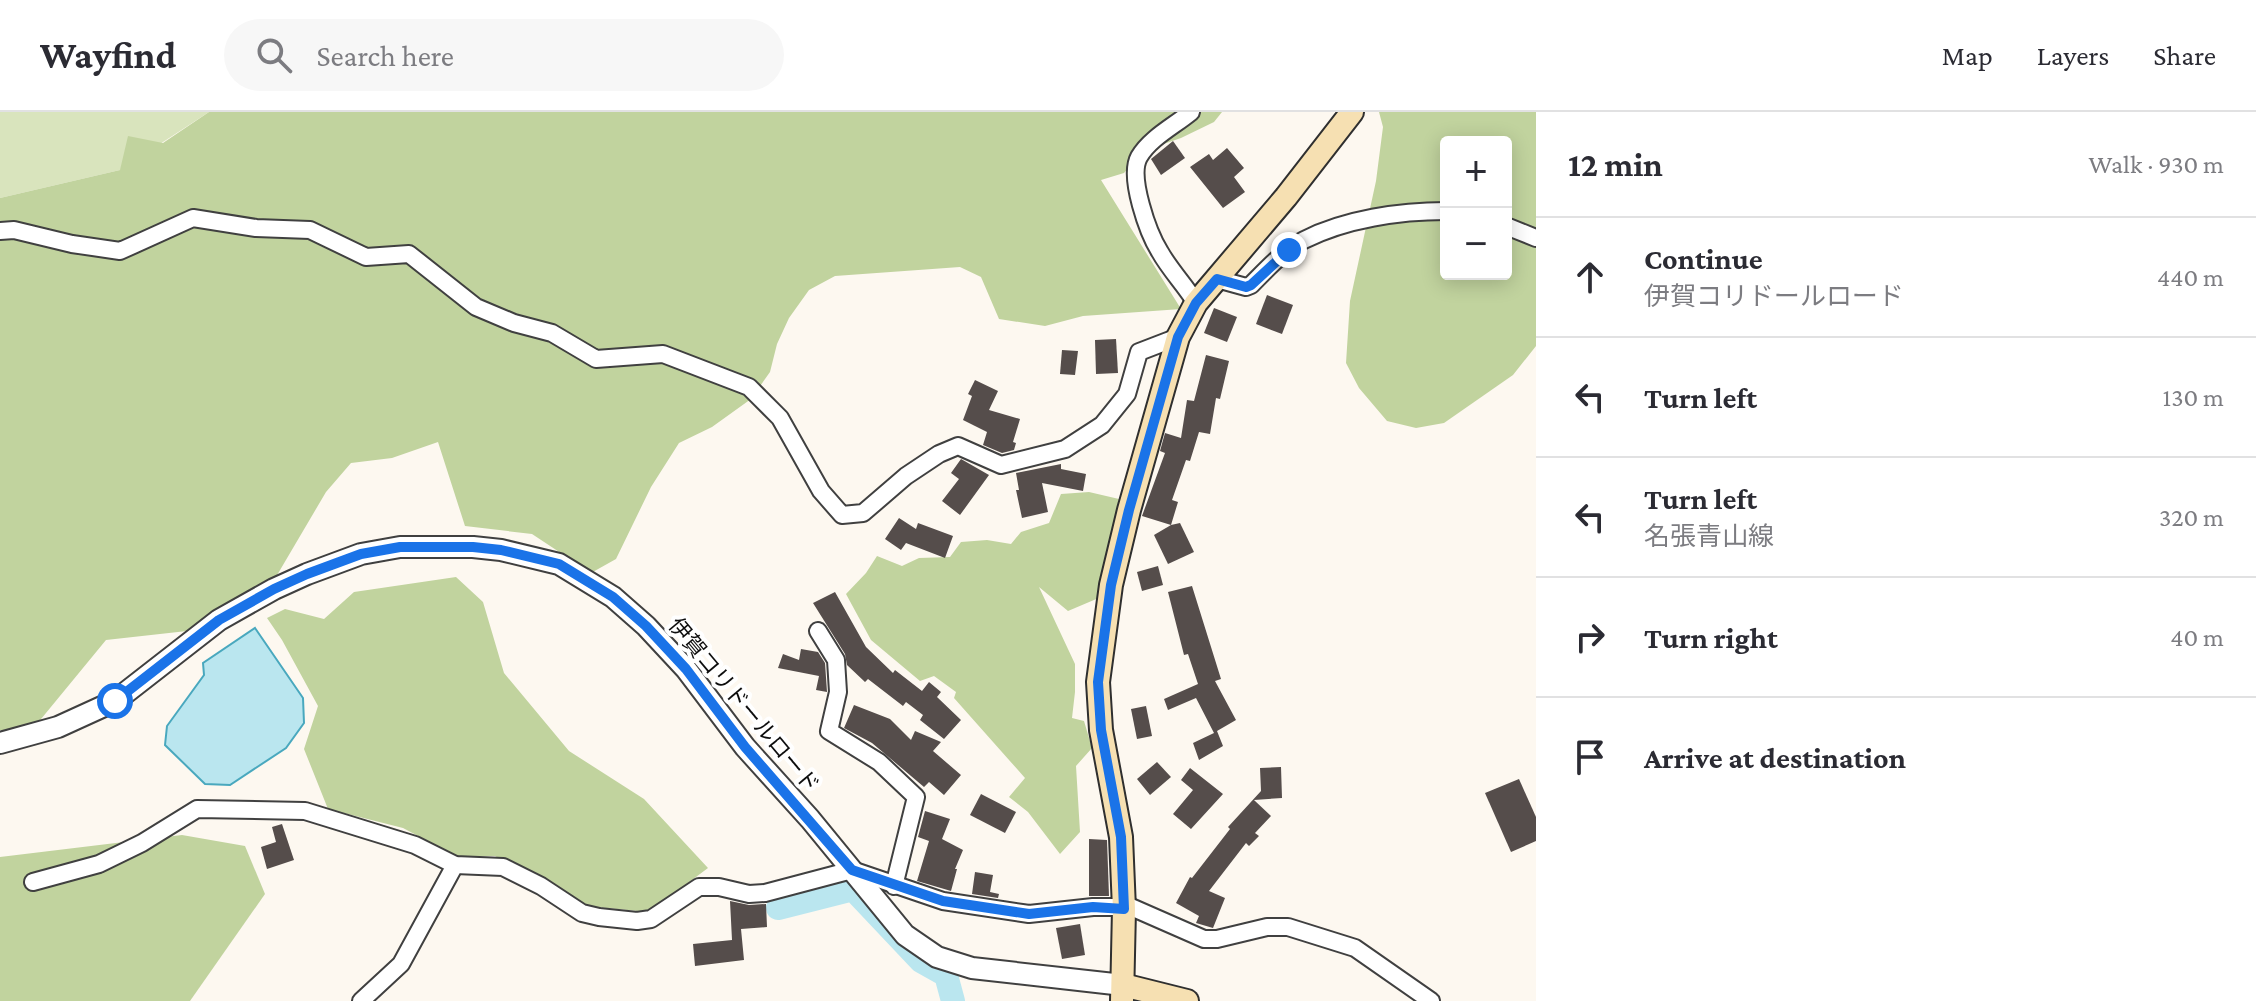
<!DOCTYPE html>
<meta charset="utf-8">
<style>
body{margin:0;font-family:"Crimson Pro","Noto Sans JP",serif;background:#f7f7f7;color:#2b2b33}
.controls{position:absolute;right:24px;top:24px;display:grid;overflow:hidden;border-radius:8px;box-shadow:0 4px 20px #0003}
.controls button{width:72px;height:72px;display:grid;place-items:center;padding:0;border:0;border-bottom:2px solid #e1e1e2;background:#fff;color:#2b2b33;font:40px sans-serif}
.stop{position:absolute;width:24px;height:24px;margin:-18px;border:6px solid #1a73e8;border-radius:50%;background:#fff}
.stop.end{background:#1a73e8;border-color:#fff;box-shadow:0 2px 8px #0008}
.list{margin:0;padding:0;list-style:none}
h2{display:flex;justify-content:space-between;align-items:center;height:104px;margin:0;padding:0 32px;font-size:34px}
h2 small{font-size:26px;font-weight:400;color:#7c7c81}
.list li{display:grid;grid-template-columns:52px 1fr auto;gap:24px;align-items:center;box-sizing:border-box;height:120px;padding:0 32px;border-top:2px solid #e1e1e2}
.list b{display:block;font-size:30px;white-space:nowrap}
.list p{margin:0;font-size:26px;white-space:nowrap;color:#7c7c81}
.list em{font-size:26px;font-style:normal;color:#7c7c81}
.icon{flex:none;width:44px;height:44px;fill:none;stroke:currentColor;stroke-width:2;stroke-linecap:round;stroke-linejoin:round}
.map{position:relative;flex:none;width:1536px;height:889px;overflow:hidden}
header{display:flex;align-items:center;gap:48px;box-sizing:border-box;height:112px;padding:0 40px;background:#fff;border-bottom:2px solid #e1e1e2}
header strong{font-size:38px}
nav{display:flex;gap:44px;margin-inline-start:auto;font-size:28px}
.search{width:560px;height:72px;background:#f7f7f7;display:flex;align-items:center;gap:20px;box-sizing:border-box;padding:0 28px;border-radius:44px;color:#7c7c81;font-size:30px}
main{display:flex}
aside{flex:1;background:#fff}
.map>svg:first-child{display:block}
.green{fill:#d9e4bd}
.forest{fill:#c1d39e;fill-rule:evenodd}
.water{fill:#bae6ef;stroke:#49a8be;stroke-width:2}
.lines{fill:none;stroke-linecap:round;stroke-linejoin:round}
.river{stroke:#bae6ef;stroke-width:24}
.building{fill:#554d4b}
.minor-casing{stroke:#404040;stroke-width:20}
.tertiary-casing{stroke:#404040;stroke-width:24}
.secondary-casing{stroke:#2f2f2f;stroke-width:26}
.minor{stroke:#fff;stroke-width:16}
.tertiary{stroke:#fff;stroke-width:20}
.secondary{stroke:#f6e0b2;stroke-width:22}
.route{stroke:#1a73e8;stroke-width:10}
.labels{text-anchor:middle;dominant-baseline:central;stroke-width:8;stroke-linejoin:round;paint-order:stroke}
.street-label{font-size:22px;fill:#0d0d0d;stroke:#fff}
</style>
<header>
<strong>Wayfind</strong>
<div class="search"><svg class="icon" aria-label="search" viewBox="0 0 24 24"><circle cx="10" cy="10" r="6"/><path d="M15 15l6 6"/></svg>Search here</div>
<nav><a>Map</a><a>Layers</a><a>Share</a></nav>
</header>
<main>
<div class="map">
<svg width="1536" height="889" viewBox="0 0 1536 889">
<rect width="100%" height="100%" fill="#fdf8f0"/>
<polygon class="green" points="0,0 209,0 120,58 0,86"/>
<g class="forest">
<polygon points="209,0 1222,0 1214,10 1181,26 1143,39 1124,61 1101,68 1181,197 1083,204 1045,214 999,207 981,165 960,155 835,164 809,178 789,206 777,232 770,260 751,287 712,315 679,331 651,375 616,447 591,461 532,422 465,414 438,330 392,346 351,351 326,380 273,470 187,519 106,528 32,618 0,618 0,86 120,58 128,24 163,31"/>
<path d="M1379,0h157v234l-23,29 -69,48 -28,5 -29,-7 -28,-33 -13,-25 4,-62 26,-120 7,-54zM1446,30h60v132h-60z"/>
<polygon points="1089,380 1119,387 1101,485 1068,499 1039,475 1075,552 1075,580 1072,606 1084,609 1092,636 1076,654 1080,720 1060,742 1028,700 1009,685 1025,666 954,586 956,580 934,564 920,569 871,528 846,482 866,461 877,444 902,454 919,446 950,445 961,430 987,428 1011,432 1021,420 1049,411 1061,382"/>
<polygon points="456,465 483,490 504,561 569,639 644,687 708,756 649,800 585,794 495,744 458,745 403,716 328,697 304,637 318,594 282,528 267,506 285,497 324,507 354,480"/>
<polygon points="182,723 245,734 265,782 190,889 0,889 0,745"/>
</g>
<polygon class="water" points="255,516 303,586 304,611 286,636 230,673 205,672 165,633 167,614 204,563 203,551"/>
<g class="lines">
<polyline class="river" points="778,796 853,777 921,849 946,863 953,889"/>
</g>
<g class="building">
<polygon points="1173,29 1185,46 1161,63 1151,47"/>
<polygon points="1227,36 1244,56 1234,65 1245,80 1223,96 1190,55 1209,42 1213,48"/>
<polygon points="1267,183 1293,193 1282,222 1256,212"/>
<polygon points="1214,196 1237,205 1227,230 1204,221"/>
<polygon points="1116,227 1118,261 1096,262 1095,228"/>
<polygon points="1062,238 1078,239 1075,263 1060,262"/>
<polygon points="1206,243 1229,249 1220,287 1216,286 1210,322 1199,320 1190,349 1186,348 1172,388 1178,390 1171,413 1142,404 1165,341 1160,339 1165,321 1181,326 1187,288 1194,289"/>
<polygon points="975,268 998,279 989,298 1020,307 1013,330 1016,331 1014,338 1002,341 983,333 987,320 963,308 972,284 968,282"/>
<polygon points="961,347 989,363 960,403 942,389 959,367 951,361"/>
<polygon points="1061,352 1061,357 1086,362 1083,379 1042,371 1048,400 1022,406 1016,378 1019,378 1016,361"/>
<polygon points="899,406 916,417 918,411 953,424 945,446 906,431 901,438 885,427"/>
<polygon points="1180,411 1194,440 1168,452 1154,423 1171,413"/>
<polygon points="1158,454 1163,473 1142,479 1137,460"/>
<polygon points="1192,474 1221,567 1215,569 1236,608 1217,619 1223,634 1199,648 1193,631 1214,621 1196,586 1168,598 1164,587 1198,572 1188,542 1184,543 1168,480"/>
<polygon points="835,480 866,535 893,561 895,558 922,579 929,570 941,580 937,585 961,608 944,627 920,608 923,603 906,590 903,594 868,567 865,570 847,553 845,542 813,491"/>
<polygon points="801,537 818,540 825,551 827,580 816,578 819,564 778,556 783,542 799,548"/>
<polygon points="854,593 890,607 911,628 915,619 941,630 933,639 961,663 944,683 929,670 924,675 872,631 844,616"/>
<polygon points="1146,594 1152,624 1137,627 1131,597"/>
<polygon points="1157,650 1171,665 1150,683 1137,667"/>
<polygon points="1281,655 1282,686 1254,688 1271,704 1255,721 1259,724 1249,734 1246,731 1209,779 1225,786 1213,816 1196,811 1199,804 1176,791 1190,765 1192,766 1230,717 1228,715 1261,679 1260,656"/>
<polygon points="1190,656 1223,682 1191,717 1173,702 1193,678 1181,668"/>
<polygon points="1519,667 1536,705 1536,729 1511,740 1485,681"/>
<polygon points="981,682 1016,700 1005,721 970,703"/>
<polygon points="925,699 950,707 942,727 963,738 955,757 957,757 951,779 917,769 929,729 918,725"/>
<polygon points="282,712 294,748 267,757 261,735 276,730 272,715"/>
<polygon points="1089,727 1107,728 1109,784 1089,784"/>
<polygon points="975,760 993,763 990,780 999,782 998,786 972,782"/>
<polygon points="730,789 749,793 766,792 767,815 741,817 744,848 695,854 693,832 732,828"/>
<polygon points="1080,812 1085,843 1062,847 1056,816"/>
</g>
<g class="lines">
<defs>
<g id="minor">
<path d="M1191,0c-17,14 -41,26 -52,45 -11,20 9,76 21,95 10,18 25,33 36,51"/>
<polyline points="1506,114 1536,126"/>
<polyline points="0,119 14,118 72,132 120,139 193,106 256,116 310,118 366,145 409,142 476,195 514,211 552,221 596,247 663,242 749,275 780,306 821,379 842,403 863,401 906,364 939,342 958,334 1001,353 1065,337 1102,313 1127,282 1139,240 1178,225"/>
<path d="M1217,167l29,8 5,-2c16,-16 32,-34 53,-45 41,-21 96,-29 142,-29"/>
<polyline points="818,519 836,548 838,580 829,619 879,650 916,685 894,774"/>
<polyline points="33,770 99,752 142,731 197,697 305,699 415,733 455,753 503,755 541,774 582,801 599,805 637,809 651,807 699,775 719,775 749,782 765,781 852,758 943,789 1029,802 1093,795 1131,795 1204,827 1217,827 1267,815 1288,815 1355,836 1431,889"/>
<polyline points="361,889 401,852 455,753"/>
</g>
<polyline id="tertiary" points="0,631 58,615 115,589 219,508 274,477 307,462 361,442 400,435 473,435 501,438 559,452 613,485 646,514 686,557 745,635 810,707 905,823 937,845 972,856 1123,873"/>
<g id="secondary">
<polyline points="1123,873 1187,889"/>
<polyline points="1122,889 1124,797 1121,725 1101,618 1098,570 1111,473 1129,398 1178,225 1196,191 1286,85 1352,0"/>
</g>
</defs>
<use href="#minor" class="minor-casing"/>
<use href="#tertiary" class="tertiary-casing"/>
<use href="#secondary" class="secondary-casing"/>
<use href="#minor" class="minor"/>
<use href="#tertiary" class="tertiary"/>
<use href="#secondary" class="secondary"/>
</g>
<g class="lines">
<polyline class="route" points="115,589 219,508 274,477 307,462 361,442 400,435 473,435 501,438 559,452 613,485 646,514 686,557 745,635 852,758 943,789 1029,802 1093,795 1124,797 1121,725 1101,618 1098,570 1111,473 1129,398 1178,225 1196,191 1217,167 1246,175 1251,173 1289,138"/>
</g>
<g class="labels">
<g class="street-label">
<text transform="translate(744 593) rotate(50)">伊賀コリドールロード</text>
</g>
</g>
</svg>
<div class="controls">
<button>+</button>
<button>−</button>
</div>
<div class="stop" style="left:115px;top:589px"></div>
<div class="stop end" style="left:1289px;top:138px"></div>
</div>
<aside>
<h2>12 min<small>Walk · 930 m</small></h2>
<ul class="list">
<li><svg class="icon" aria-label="ahead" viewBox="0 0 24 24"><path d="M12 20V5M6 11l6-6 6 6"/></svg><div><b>Continue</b><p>伊賀コリドールロード</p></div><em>440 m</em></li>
<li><svg class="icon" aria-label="left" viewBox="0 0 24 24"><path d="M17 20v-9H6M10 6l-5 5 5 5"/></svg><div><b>Turn left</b></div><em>130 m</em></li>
<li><svg class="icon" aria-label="left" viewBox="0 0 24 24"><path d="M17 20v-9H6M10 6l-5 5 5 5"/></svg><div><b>Turn left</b><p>名張青山線</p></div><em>320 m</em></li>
<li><svg class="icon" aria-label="right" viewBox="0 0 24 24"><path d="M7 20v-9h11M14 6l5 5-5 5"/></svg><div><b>Turn right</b></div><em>40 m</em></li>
<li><svg class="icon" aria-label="arrive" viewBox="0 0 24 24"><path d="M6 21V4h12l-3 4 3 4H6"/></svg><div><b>Arrive at destination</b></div></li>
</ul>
</aside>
</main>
